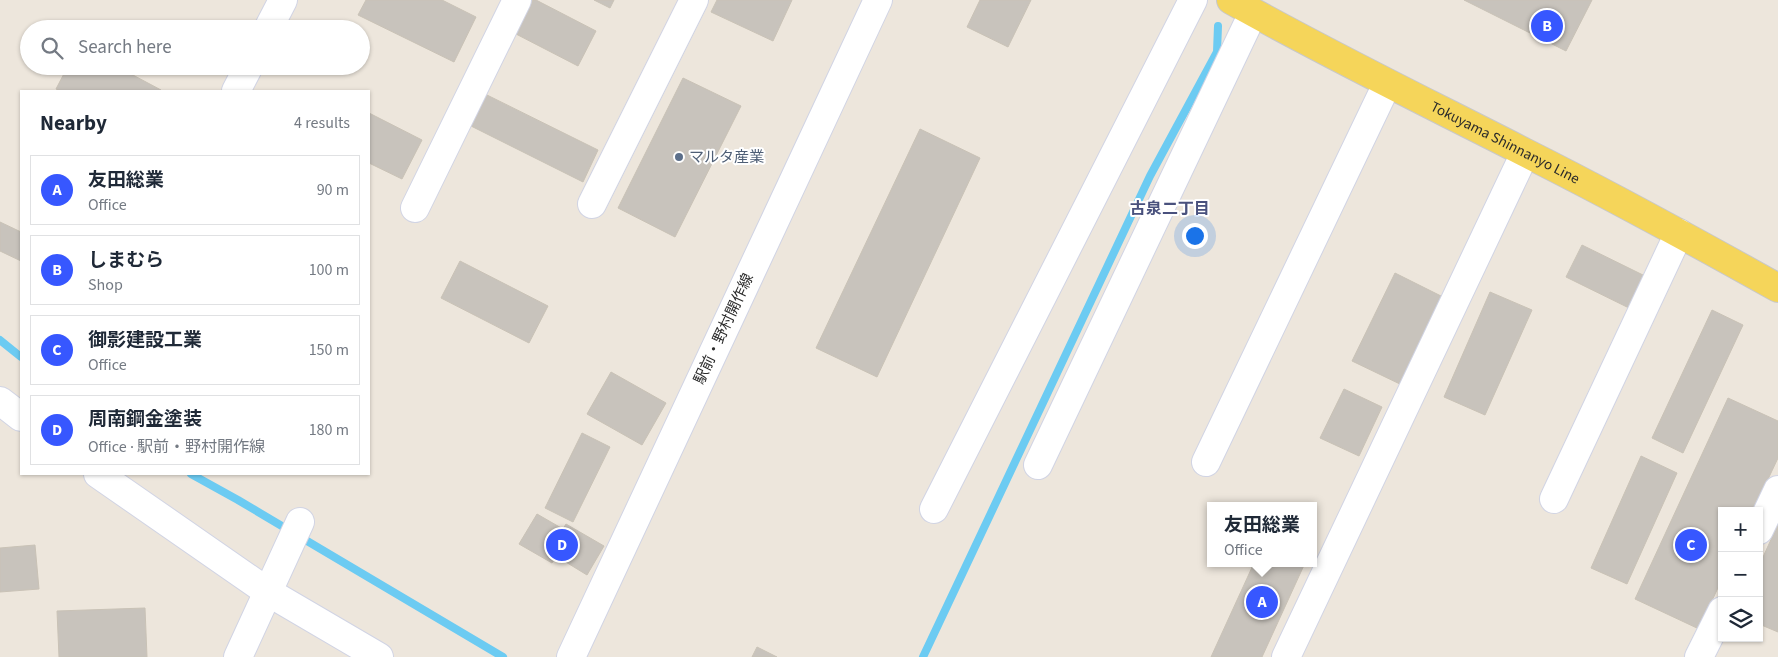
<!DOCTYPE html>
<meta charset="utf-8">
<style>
body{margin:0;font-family:"Source Sans 3","Noto Sans JP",sans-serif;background:#f6f6f7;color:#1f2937}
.controls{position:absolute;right:15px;bottom:15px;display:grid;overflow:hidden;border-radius:0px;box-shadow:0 1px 4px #0004}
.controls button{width:45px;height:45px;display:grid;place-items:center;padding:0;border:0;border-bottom:1px solid #e0e1e3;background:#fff;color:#1f2937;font:25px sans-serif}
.you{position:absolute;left:1194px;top:235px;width:18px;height:18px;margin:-12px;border:4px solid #fff;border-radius:50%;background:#1a73e8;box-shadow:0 0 0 8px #1a73e833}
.badge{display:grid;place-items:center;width:32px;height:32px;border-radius:50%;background:#3757ff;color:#fff;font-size:16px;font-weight:700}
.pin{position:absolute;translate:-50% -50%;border:2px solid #fff;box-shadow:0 1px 5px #0006}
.popup{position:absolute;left:1207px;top:502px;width:110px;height:65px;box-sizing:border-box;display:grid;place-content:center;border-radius:0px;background:#fff;filter:drop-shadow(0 1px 4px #0005);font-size:16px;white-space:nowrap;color:#747a83}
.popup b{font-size:19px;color:#1f2937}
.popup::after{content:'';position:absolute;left:50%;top:100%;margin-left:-10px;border:10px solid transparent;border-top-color:#fff}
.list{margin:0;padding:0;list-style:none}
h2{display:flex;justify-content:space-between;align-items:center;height:65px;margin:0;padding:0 20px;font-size:21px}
h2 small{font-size:16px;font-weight:400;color:#747a83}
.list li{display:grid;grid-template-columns:32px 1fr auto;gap:15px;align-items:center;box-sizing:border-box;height:70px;margin:0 10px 10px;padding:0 10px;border:1px solid #e0e1e3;border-radius:0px}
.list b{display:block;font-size:19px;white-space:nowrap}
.list p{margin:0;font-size:16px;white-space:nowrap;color:#747a83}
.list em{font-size:16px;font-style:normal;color:#747a83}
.icon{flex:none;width:28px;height:28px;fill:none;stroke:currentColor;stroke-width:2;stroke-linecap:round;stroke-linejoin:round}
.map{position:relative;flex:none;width:1778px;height:657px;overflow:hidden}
.search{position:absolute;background:#fff;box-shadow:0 1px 4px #0004;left:20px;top:20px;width:350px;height:55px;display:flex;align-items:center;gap:12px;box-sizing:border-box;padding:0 18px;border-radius:28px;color:#747a83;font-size:19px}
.panel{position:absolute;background:#fff;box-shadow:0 1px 4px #0004;left:20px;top:90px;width:350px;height:385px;border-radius:0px}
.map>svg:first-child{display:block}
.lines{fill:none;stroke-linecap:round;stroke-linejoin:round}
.stream{stroke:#6ccbf2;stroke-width:8}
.building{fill:#c8c3bc;stroke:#c9c2b6}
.minor-casing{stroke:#d1d4e4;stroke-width:30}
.major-casing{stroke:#c8c8c8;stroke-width:30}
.minor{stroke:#fff;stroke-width:28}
.major{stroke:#f5d55a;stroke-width:28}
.service-dot{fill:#5c6f8a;stroke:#fff;stroke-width:2}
.labels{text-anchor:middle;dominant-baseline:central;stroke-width:4;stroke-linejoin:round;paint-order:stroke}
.street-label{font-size:15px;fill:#2b2b2b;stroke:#fff}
.service-label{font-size:15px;fill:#4e5e75;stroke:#fff;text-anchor:start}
.neighbourhood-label{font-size:16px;font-weight:bold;fill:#49517d;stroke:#fff}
</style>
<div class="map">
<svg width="1778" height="657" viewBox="0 0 1778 657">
<rect width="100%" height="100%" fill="#ede6dc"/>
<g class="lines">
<g class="stream">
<polyline points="0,340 21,357"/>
<polyline points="191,474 238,500 503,657"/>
<polyline points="923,657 1150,176 1217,52 1218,26"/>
</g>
</g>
<g class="building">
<polygon points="366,0 442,0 476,17 454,62 358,15"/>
<polygon points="533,0 536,0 596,31 578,66 516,34"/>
<polygon points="594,0 614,0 610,8"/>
<polygon points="717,0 792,0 773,41 711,12"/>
<polygon points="980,0 1031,0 1008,47 967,27"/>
<polygon points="1464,0 1592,0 1566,51"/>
<polygon points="68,66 116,66 161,90 160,91 61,91 56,89"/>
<polygon points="683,78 741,106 675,237 618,208"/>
<polygon points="485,94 598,150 583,182 469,125"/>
<polygon points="369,113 422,140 402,179 369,163"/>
<polygon points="920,129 980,158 877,377 816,348"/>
<polygon points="0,222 21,232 21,261 0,251"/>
<polygon points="1582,245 1645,276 1629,308 1566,277"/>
<polygon points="460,261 548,306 529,343 441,298"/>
<polygon points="1395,273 1445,298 1402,385 1352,361"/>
<polygon points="1490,292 1532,310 1485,415 1444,397"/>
<polygon points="1712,310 1743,325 1683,453 1652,438"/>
<polygon points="611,372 666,403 642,445 587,414"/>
<polygon points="1344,389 1382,407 1359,456 1320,438"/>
<polygon points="1728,398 1778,421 1778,458 1753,511 1722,511 1722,579 1699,629 1635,599"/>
<polygon points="582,433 610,447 573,522 545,508"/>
<polygon points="1641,456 1677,473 1627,584 1591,568"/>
<polygon points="537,514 563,529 566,524 604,546 587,575 556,556 552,563 519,544"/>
<polygon points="1778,524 1778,632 1759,624 1759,566"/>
<polygon points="35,545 39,589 0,592 0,548"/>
<polygon points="1254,563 1305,563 1262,657 1211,657"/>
<polygon points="145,608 147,657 59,657 57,611"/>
<polygon points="757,647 777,657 752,657"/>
</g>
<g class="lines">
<defs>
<g id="minor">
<polyline points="268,29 283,0"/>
<polyline points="236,91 249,66"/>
<polyline points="592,204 694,0"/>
<polyline points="415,208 517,0"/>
<polyline points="0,401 21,417"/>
<polyline points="1206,462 1387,84"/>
<polyline points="1038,465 1253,13"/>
<polyline points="98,474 268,592 379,657"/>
<polyline points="1554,499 1679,233"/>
<polyline points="934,509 1193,0"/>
<polyline points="1759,530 1778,490"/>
<polyline points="238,657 300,522"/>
<polyline points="571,657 878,0"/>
<polyline points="1286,657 1525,153"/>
<polyline points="1699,657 1722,611"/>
</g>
<g id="major">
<path id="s1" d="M1231,0c96,54 195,102 293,152 86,43 170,89 254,136"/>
</g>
</defs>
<use href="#minor" class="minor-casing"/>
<use href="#major" class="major-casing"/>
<use href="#minor" class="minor"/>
<use href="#major" class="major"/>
</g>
<circle class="service-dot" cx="679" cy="157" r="5"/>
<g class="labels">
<g class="street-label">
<text stroke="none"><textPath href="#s1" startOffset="309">Tokuyama Shinnanyo Line</textPath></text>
<text transform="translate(724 329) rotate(-65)">駅前・野村開作線</text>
</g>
<g class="service-label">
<text x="689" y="157">マルタ産業</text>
</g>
<g class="neighbourhood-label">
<text x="1170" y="209">古泉二丁目</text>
</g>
</g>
</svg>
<div class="controls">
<button>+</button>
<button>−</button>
<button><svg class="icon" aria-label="layers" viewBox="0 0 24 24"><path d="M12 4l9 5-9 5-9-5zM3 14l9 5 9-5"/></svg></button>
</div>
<div class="you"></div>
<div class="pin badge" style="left:1262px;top:602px">A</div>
<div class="popup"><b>友田総業</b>Office</div>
<div class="pin badge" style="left:1547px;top:26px">B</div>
<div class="pin badge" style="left:1691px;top:545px">C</div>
<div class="pin badge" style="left:562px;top:545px">D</div>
<div class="search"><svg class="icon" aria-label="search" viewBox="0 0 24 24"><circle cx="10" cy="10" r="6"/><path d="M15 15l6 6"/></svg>Search here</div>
<section class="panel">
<h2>Nearby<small>4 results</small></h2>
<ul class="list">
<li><span class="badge">A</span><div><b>友田総業</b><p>Office</p></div><em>90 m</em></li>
<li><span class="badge">B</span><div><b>しまむら</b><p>Shop</p></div><em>100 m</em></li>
<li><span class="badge">C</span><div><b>御影建設工業</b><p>Office</p></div><em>150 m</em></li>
<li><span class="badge">D</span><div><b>周南鋼金塗装</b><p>Office · 駅前・野村開作線</p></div><em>180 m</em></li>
</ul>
</section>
</div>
